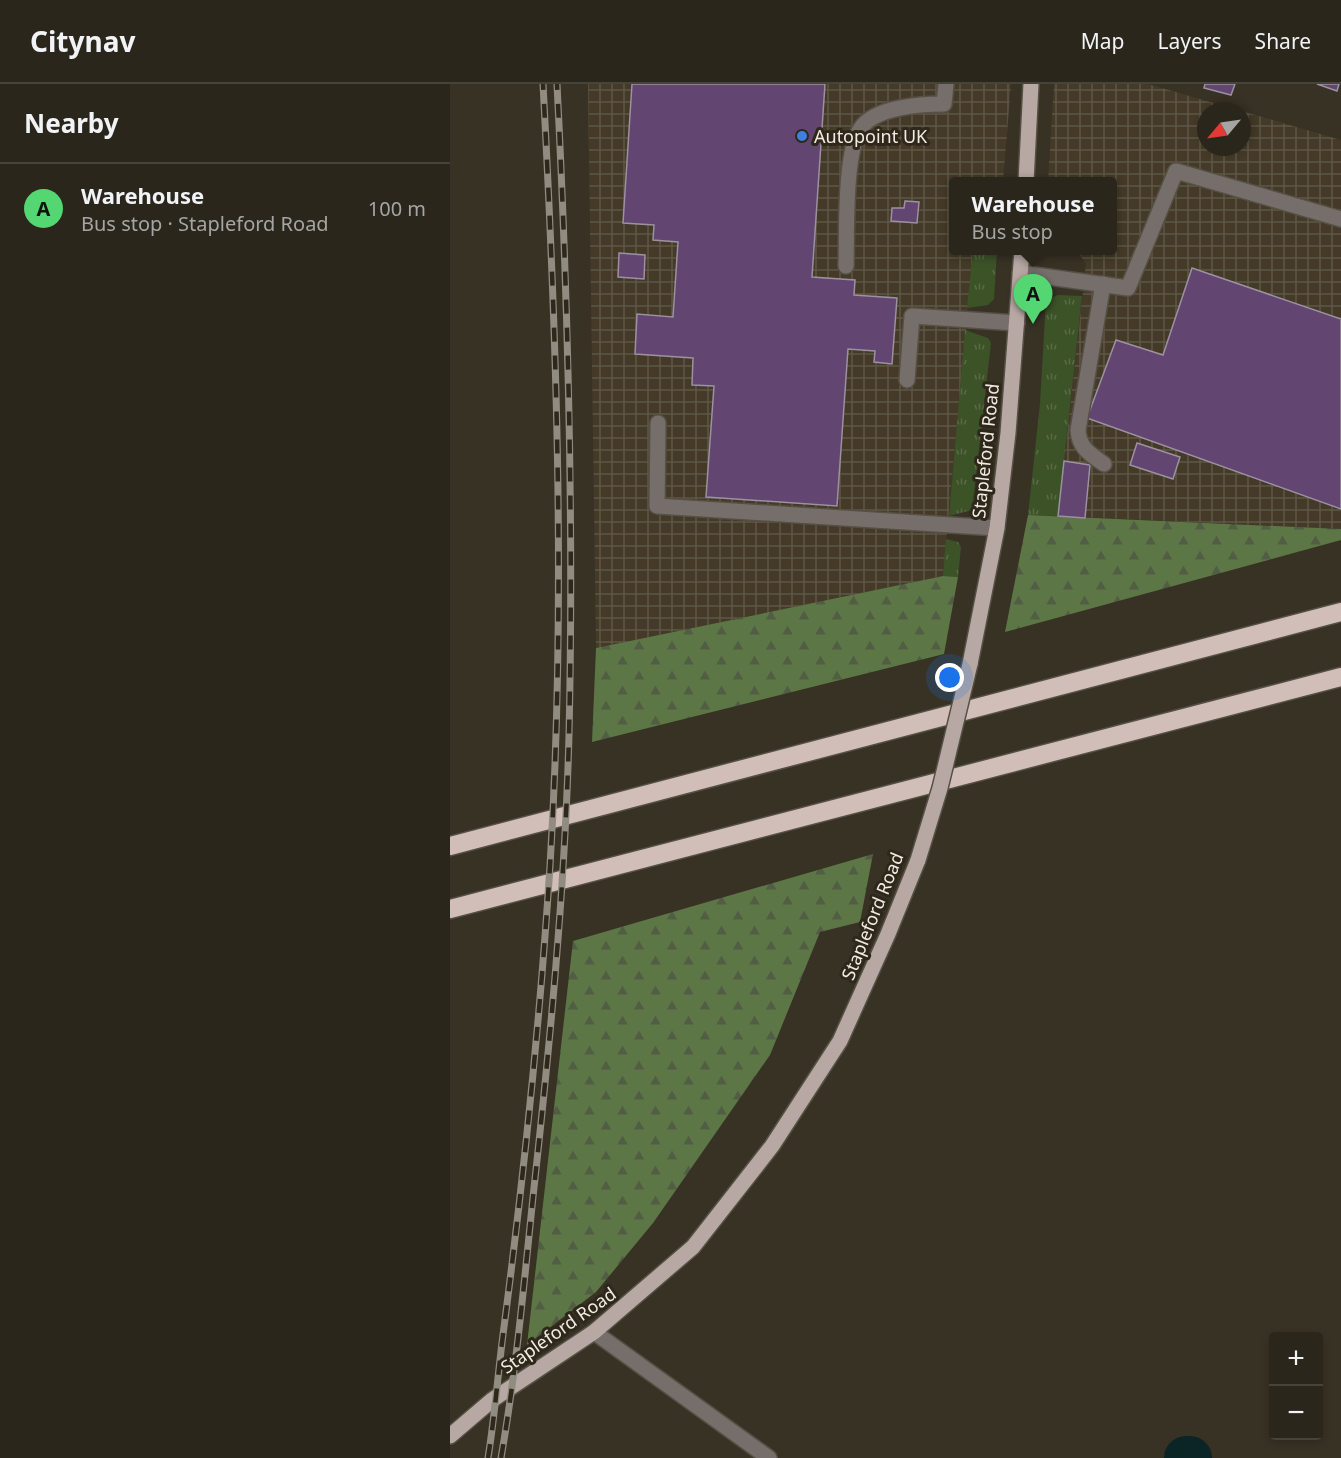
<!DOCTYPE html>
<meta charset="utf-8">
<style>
body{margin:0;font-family:"Noto Sans",sans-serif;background:#363229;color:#f1f3f6}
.controls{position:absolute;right:18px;bottom:18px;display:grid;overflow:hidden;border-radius:6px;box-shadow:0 3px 9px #0003}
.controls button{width:54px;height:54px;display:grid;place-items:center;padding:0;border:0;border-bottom:2px solid #46433b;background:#2a261c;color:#f1f3f6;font:30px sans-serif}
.compass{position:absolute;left:747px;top:18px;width:54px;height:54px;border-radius:50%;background:#2a261c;box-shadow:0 3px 9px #0003;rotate:241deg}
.you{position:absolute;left:500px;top:594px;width:21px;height:21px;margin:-15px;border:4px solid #fff;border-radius:50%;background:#1a73e8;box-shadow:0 0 0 9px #1a73e833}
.badge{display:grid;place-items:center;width:39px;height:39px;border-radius:50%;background:#54d672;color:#111;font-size:20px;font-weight:700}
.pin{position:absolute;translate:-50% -50px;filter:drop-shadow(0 2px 3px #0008)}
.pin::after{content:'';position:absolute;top:32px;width:21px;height:18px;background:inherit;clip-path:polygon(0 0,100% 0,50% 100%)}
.popup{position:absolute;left:499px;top:93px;width:168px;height:78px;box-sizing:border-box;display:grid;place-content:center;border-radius:6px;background:#2a261c;filter:drop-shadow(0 2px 4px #0005);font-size:20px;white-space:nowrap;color:#a5a5a3}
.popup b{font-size:22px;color:#f1f3f6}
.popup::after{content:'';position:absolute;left:50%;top:100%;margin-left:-12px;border:12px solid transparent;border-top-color:#2a261c}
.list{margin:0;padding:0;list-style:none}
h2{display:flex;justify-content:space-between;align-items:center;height:78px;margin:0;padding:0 24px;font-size:26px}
h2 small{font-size:20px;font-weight:400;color:#a5a5a3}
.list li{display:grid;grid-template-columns:39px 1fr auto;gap:18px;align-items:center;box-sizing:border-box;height:90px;padding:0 24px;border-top:2px solid #46433b}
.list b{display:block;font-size:22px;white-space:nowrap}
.list p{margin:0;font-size:20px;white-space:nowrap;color:#a5a5a3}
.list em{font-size:20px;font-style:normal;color:#a5a5a3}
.map{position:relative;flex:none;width:891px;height:1374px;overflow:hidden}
header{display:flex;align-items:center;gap:36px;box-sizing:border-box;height:84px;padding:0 30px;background:#2a261c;border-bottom:2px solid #46433b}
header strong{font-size:28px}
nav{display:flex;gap:33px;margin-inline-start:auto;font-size:21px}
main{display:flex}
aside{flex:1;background:#2a261c}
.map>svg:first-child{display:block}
.industrial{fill:url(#industrial-grid)}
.grass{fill:url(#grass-tufts)}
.forest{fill:url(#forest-firs)}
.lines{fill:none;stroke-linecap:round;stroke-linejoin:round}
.river{stroke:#0b2426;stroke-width:44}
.building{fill:#624571;stroke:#9b91a0;stroke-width:1.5}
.minor-casing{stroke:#555044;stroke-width:18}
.major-casing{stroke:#555044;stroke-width:18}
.highway-casing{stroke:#555044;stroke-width:21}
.minor{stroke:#766e6b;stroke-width:15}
.major{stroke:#b8a8a3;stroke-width:15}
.highway{stroke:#d2beb9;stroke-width:18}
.rail-casing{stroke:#918c81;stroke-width:7}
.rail{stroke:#2e281b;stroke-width:4.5;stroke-dasharray:14;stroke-linecap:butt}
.major-bridge-casing{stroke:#555044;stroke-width:18;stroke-linecap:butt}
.major-bridge{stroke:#b8a8a3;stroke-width:15}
.shop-dot{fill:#3f7fe0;stroke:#2e281b;stroke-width:2}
.labels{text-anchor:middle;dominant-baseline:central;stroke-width:6;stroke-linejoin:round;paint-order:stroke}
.poi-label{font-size:18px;fill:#f0ece4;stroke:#2e281b;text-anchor:start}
.street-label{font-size:18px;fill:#f0ece4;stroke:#2e281b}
</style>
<header>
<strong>Citynav</strong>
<nav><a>Map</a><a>Layers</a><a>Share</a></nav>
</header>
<main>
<aside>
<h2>Nearby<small></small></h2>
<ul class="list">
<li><span class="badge">A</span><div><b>Warehouse</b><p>Bus stop · Stapleford Road</p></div><em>100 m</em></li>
</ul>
</aside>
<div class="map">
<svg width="891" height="1374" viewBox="0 0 891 1374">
<defs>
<pattern id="industrial-grid" width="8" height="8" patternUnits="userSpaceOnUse" patternTransform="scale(1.5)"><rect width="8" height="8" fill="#443a27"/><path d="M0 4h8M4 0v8" fill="none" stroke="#5f5746"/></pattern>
<pattern id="grass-tufts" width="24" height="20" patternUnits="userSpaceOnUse" patternTransform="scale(1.5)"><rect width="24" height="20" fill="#3c5227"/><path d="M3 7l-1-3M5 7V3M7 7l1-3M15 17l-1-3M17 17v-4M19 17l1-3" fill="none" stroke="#586b46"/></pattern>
<pattern id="forest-firs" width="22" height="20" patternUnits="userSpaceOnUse" patternTransform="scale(1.5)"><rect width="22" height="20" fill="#5c7645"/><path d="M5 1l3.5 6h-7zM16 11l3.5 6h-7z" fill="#525e44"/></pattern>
</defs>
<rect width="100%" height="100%" fill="#383225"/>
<g class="industrial">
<polygon points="138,0 561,0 553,97 504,98 504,166 523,167 493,492 146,564"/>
<polygon points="604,0 698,0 791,27 756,27 756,63 792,63 792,27 891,56 891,445 608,432 636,180 627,167 662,166 662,98 598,98"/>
</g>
<g class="grass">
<polygon points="523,166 547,167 544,215 538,221 517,224"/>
<polygon points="608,211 632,212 608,432 578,431 590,320 596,216"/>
<polygon points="515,246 538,254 541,259 522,426 499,432"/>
<polygon points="496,455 508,458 511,463 508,493 493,492"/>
</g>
<g class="forest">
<polygon points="578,431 891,445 891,456 555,548"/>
<polygon points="493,492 508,493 494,570 142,658 146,564"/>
<polygon points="423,770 410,838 370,848 320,971 203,1139 146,1208 77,1261 123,857"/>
</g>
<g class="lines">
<polyline class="river" points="736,1374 740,1374"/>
</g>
<g class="building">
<polygon points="182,0 375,0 362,193 405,196 404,211 447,214 442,280 424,278 425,267 398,265 387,422 256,413 264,302 242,301 243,274 185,270 187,230 223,233 228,158 203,156 204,141 173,139"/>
<polygon points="755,0 785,0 781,11 754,4"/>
<polygon points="867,0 889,0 887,7"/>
<polygon points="455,117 469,118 467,139 441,137 442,124 454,124"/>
<polygon points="169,169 195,171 194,195 168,193"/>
<polygon points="742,184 891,235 891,425 637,334 666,256 713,271"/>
<polygon points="687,359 730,373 723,395 680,381"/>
<polygon points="614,377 640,381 635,434 608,432"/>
</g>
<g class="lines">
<defs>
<g id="minor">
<path d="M396,182c1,-32 -2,-115 15,-138 14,-21 60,-24 83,-24l2,-20"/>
<polyline points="570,189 678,204 726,87 891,135"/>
<path d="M653,200l-25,146c1,18 12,24 26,34"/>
<polyline points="457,296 462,232 567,239"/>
<polyline points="208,339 207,422 547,444"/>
<polyline points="144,1248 319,1374"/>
</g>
<g id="major">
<polyline points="576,98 581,0"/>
<polyline points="520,580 547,444 558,349 572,166"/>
<polyline points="0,1352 42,1316 144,1248 243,1163 322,1062 390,957 438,850 468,776"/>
</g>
<g id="highway">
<polyline points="0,762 891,528"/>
<polyline points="0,825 891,593"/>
</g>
</defs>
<use href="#minor" class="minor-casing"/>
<use href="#major" class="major-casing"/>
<use href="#highway" class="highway-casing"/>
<use href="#minor" class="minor"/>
<use href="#major" class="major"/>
<use href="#highway" class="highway"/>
<defs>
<g id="rail">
<path d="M38,1374c7,-43 10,-87 16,-131 20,-153 36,-307 46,-461 16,-260 7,-522 -7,-782"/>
<path d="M51,1374c15,-86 23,-174 32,-261 17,-154 32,-308 36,-462 5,-217 -1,-434 -12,-651"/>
</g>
</defs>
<use href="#rail" class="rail-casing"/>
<use href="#rail" class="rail"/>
<defs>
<polyline id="major-bridge" points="468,776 490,704 520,580"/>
</defs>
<use href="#major-bridge" class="major-bridge-casing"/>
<use href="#major-bridge" class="major-bridge"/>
</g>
<circle class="shop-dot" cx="352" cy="52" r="6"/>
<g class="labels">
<g class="poi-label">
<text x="364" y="52">Autopoint UK</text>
</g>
<g class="street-label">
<text transform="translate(535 367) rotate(-84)">Stapleford Road</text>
<text transform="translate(422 832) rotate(-68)">Stapleford Road</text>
<text transform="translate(108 1246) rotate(-35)">Stapleford Road</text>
</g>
</g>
</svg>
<div class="controls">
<button>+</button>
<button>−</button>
</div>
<svg class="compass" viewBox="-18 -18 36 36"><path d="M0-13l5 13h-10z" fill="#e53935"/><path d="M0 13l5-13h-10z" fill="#a5a5a3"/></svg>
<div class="you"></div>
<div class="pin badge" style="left:583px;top:240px">A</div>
<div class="popup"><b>Warehouse</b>Bus stop</div>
</div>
</main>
